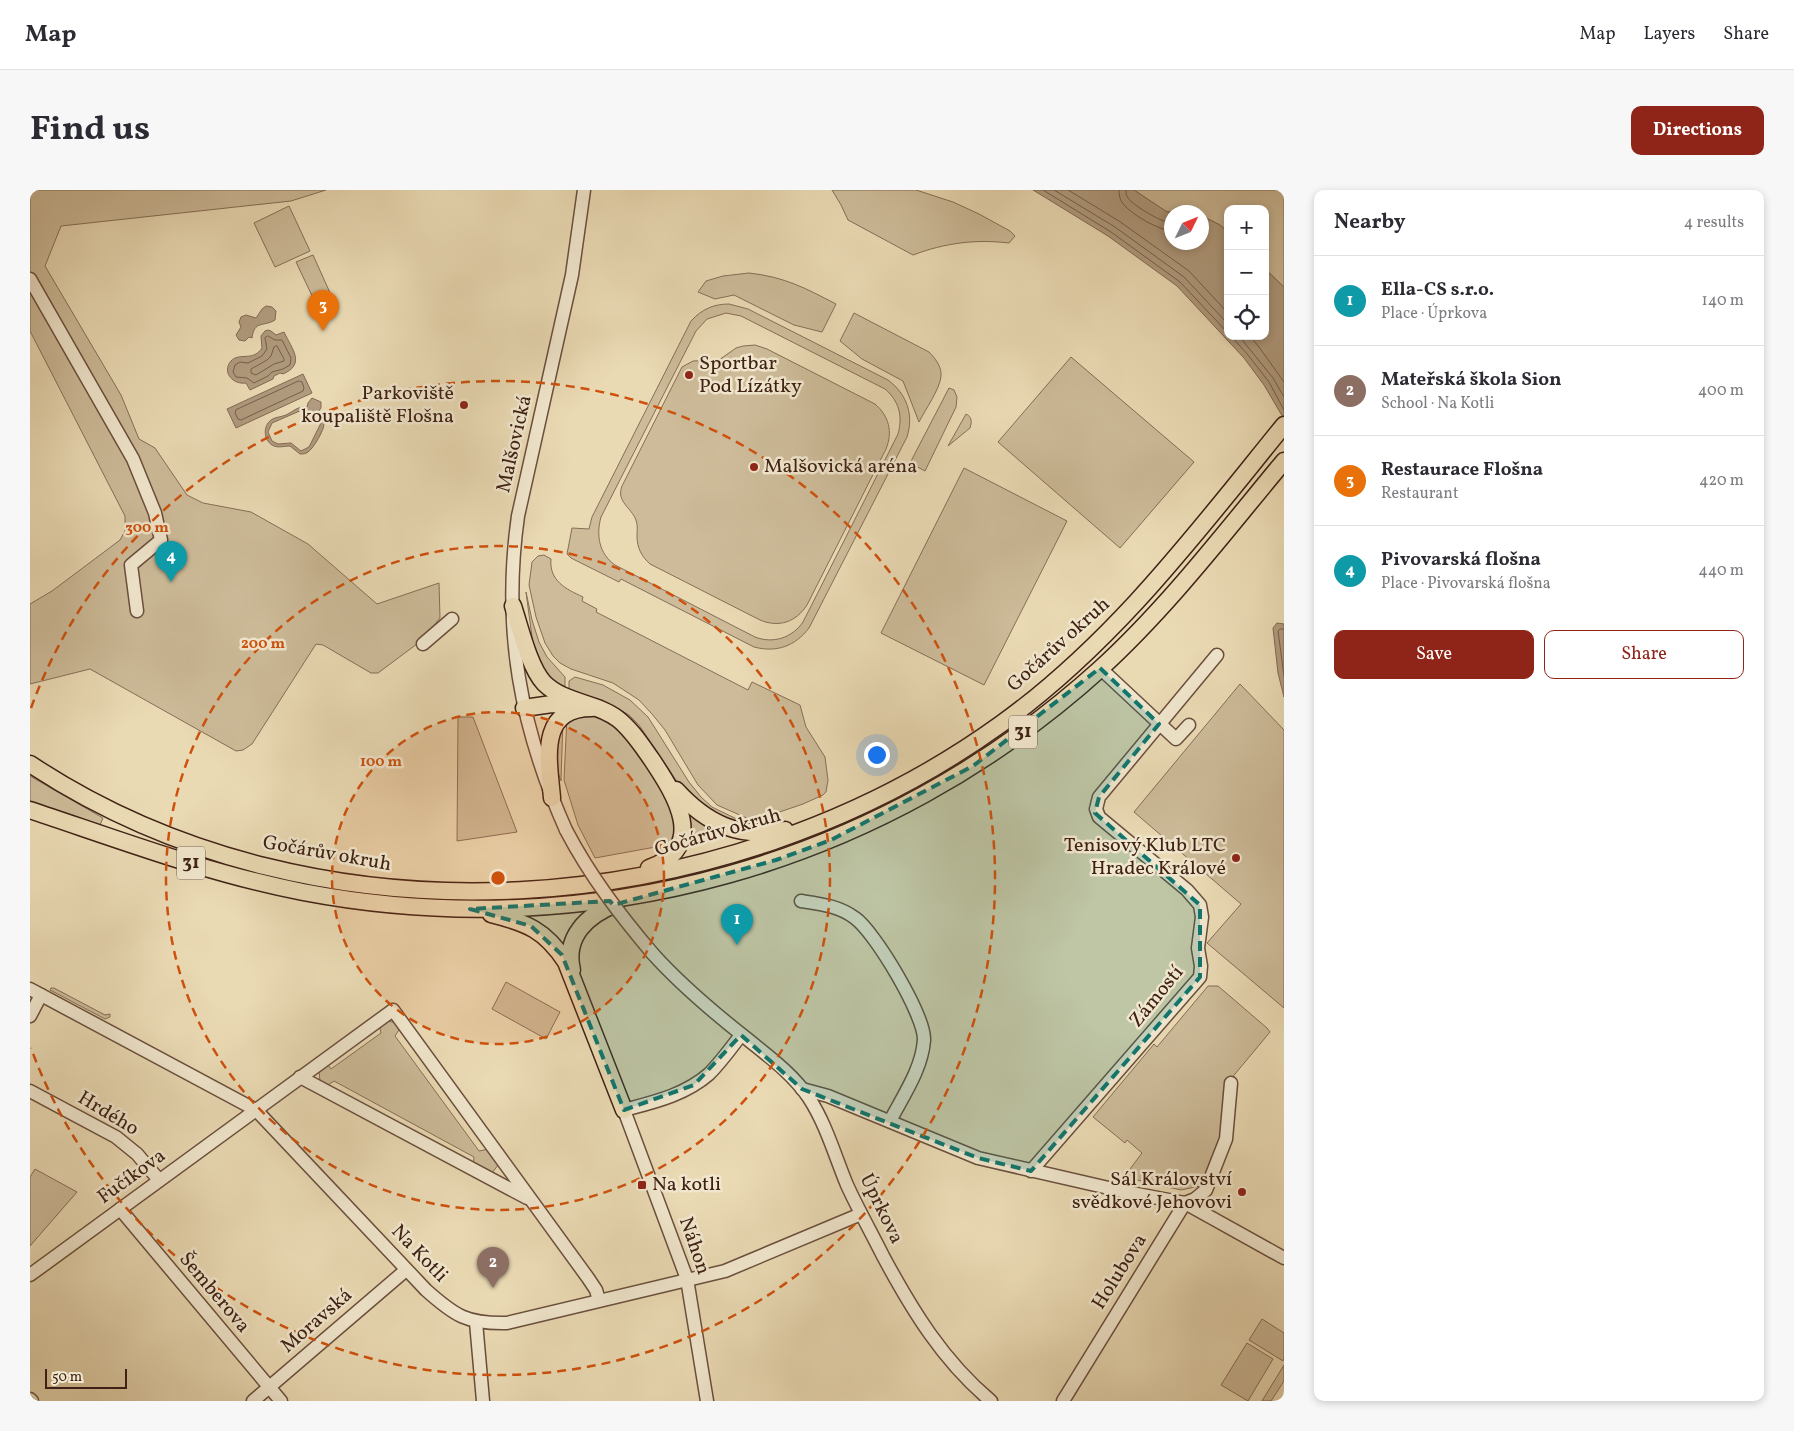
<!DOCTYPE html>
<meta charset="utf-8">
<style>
body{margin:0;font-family:Vollkorn,serif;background:#f7f7f7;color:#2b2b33}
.controls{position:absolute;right:15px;top:15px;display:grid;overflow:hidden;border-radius:10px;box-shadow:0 2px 8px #0003}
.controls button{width:45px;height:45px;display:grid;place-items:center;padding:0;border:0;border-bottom:1px solid #e1e1e2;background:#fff;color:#2b2b33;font:25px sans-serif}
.compass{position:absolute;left:1134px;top:15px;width:45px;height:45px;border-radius:50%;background:#fff;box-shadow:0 2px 8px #0003;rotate:47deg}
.scale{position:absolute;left:15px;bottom:12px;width:82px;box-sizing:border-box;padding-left:5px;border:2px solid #3f2115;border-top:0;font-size:14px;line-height:18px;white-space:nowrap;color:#3f2115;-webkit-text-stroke:4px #f1e7ce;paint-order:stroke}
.you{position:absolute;left:846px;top:564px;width:18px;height:18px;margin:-12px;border:4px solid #fff;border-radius:50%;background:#1a73e8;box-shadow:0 0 0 8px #1a73e833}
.badge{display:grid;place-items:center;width:32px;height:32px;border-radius:50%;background:#8f2418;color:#fff;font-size:16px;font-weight:700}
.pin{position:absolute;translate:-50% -41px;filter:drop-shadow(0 1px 2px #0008)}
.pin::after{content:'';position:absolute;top:26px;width:18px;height:15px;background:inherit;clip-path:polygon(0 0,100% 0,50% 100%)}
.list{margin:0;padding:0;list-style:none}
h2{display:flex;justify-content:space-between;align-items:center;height:65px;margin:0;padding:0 20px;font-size:21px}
h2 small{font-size:16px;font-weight:400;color:#7c7c81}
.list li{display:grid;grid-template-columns:32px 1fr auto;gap:15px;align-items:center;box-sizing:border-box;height:90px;padding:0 20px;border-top:1px solid #e1e1e2}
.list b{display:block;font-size:19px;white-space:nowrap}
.list p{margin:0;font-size:16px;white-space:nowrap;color:#7c7c81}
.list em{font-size:16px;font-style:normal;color:#7c7c81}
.actions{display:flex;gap:10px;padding:15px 20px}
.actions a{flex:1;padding:11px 0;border:1px solid #8f2418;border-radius:10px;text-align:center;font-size:18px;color:#8f2418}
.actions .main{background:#8f2418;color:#fff}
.icon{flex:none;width:28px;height:28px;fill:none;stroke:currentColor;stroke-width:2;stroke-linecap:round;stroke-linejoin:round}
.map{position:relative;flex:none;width:1254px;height:1211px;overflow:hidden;border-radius:10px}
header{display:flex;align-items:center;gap:30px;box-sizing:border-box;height:70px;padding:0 25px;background:#fff;border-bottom:1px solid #e1e1e2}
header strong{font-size:24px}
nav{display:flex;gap:28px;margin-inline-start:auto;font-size:18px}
.intro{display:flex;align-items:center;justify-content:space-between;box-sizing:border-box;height:120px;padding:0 30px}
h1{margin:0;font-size:35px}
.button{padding:12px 22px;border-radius:10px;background:#8f2418;color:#fff;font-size:18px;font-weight:700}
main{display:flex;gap:30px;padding:0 30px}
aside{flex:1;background:#fff;border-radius:10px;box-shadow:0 2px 8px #0003}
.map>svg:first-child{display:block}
.green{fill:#cdbb99;stroke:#866e57;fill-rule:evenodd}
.water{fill:#b09b7e;stroke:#836a54;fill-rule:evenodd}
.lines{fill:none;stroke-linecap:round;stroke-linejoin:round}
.shore{stroke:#785e4a;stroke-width:1}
.minor-casing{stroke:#6a4f3d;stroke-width:15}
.major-casing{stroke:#3f2115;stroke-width:19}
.minor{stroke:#f1e7ce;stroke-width:12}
.major{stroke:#eadab4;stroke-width:16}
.minor-bridge-casing{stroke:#6a4f3d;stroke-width:15;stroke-linecap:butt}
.minor-bridge{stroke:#f1e7ce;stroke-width:12}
.marked{fill:#0f766e;fill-opacity:0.2;stroke:#0f766e;stroke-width:4;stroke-dasharray:10 6;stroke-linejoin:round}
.ring{fill:none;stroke:#cf510d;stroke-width:2.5;stroke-dasharray:9 6}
.poi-dot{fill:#8f2418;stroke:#f1e7ce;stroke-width:2}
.labels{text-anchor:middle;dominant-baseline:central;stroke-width:5;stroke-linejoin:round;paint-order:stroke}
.shield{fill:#f1e7ce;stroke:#745c4c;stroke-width:1}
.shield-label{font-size:19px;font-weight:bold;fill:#3f2115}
.poi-label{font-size:20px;fill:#3f2115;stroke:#f1e7ce;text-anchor:start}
.street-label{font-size:20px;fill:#3f2115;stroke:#f1e7ce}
.centre{fill:#cf510d;stroke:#f1e7ce;stroke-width:2.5}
.ring-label{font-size:15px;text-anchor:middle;font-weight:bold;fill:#cf510d;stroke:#f1e7ce;stroke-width:5;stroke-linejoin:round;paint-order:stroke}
</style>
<header>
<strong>Map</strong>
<nav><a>Map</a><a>Layers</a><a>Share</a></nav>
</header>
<div class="intro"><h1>Find us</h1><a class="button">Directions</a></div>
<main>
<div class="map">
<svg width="1254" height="1211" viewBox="0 0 1254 1211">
<rect width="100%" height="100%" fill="#eadab4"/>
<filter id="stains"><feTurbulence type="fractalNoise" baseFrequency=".004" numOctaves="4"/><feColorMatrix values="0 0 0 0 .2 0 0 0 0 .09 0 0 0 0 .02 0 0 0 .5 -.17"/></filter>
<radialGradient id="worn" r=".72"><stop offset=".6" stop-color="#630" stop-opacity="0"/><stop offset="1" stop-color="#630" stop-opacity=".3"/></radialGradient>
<g class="green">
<polygon points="0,0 296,0 261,11 31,36 15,76 91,205 109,249 125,258 157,305 173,313 221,322 278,354 347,414 409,393 410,428 391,451 348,483 341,483 293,455 286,454 222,554 213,560 206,561 60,479 0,494 0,414 22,401 90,350 95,341 95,326 0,141"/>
<path d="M802,0h84l37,12 26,12 31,17 5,5 -6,7c-34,-4 -64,0 -96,12l-65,-35 -7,-15z"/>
<polygon points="1104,0 1254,0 1254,97 1235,79 1235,19 1198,19 1198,42 1190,35 1172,26 1172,22 1137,22"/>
<polygon points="259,16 280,61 245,77 224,33"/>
<polygon points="283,65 301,105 285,112 266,72"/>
<path d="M719,83c36,4 56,15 87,31l-14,28 -28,-7 -60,-30 -19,4 -17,-7 8,-11 17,-5z"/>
<path d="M699,114l19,5 140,71c19,14 26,35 19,57l-98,191c-14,18 -32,25 -55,19l-133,-68 -2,3 -48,-24 -4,-4 5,-26 17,1 3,-12 99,-196c11,-12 23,-17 38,-17zM696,123l15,3 144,73c14,12 18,27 13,45l-95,188c-11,16 -30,22 -48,15l-140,-72c-16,-11 -19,-30 -14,-48l95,-186 11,-12z"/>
<path d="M824,123l75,39c6,6 13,15 12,24 -1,13 -16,34 -22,46l-16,-41 -41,-22 -22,-18z"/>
<path d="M725,155l12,4 108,55c14,12 18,28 11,45l-79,156c-11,17 -28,23 -47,15l-110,-56c-8,-7 -13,-16 -13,-28 0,-5 1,-10 -1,-16 -5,-13 -20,-18 -14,-34l60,-119 11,-6 26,-1 17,-12 7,-2z"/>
<polygon points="1041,167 1164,272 1090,358 968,252"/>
<polygon points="919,198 924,200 927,207 926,217 895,281 880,273"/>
<path d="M936,224c6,3 6,8 4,14l-22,18z"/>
<polygon points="934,278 1037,331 954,495 851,443"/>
<path d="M514,365l7,4c-2,22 15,30 32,38l-1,4 15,8 -1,3 152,78 4,-8 48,23 6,22 19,30 3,23 -2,12 -3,3 -20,9 -44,15h-10l-32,-14 -19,-20 -33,-55 -13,-16 -13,-14 -26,-17 -42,-14 -11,-6 -7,-7 -8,-13 -9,-26 -7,-32 3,-23 6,-6z"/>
<polygon points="496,402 502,430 509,452 517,467 535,487 535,499 514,485 504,462"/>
<polygon points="545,487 573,495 600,510 618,527 659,592 671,607 682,617 717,634 691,629 652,599 609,535 599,525 572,510 539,500 539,491"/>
<polygon points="1210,494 1254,540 1254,818 1177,753 1211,714 1104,622"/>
<polygon points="552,523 569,526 584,535 598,549 642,614 647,637 642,654 565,668 548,635 534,590 537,527"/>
<polygon points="428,527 443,527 487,642 427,651"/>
<polygon points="533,530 531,591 525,575 525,542"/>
<polygon points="0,586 73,628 70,635 0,611"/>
<polygon points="659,623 690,643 658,651 658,625"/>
<polygon points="476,792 530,822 516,849 462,819"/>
<polygon points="1178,796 1188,796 1237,838 1240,842 1195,896 1191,945 1170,996 1151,1000 1094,987 1112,963 1097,950 1095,953 1063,927 1124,854 1127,857"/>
<polygon points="21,798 24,798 75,825 80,824 80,827 75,829 20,800"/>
<polygon points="358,831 366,833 370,838 365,846 449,961 459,959 468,975 462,983 443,977 444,967 304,891 295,897 290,892 289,881 296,872 301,879 351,843 349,834"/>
<polygon points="5,979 47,1002 0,1056 0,987"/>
<polygon points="1232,1129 1254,1143 1254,1168 1253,1171 1219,1150"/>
<polygon points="1217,1153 1243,1169 1218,1211 1191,1195"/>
<polygon points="1254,1175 1254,1191 1241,1211 1232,1211"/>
</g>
<g class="water">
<polygon points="1003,0 1104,0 1137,22 1153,22 1142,22 1142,52 1172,52 1172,26 1190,35 1198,42 1198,146 1235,146 1235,79 1254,97 1254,229 1234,195 1214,168 1147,96 1078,46"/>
<path d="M236,116l6,1 4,4 -1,9c-11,7 -21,0 -23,18l-3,-1 -4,4 -6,-1 -3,-5 5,-8 -2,-5 2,-5 5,-2 10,3 6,-9z"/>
<path d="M238,140l3,1 5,4 8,-3c8,17 22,32 -1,42l-3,-1 -6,3 -1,3 -23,11 -4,-7c-12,2 -25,-10 -15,-22 8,-9 22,1 31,-13l-1,-12 4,-5z"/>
<polygon points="273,184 282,203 206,238 197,219"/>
<path d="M282,208l9,4v6l-3,4c4,3 6,6 6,11 1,6 -11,26 -16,29 -3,2 -4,2 -8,2l-10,-8c-6,0 -11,2 -16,0 -10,-4 -12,-19 -3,-26 4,-3 10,-3 15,-5 8,-4 12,-9 21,-8l1,-4zM272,220l10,2v4l7,2 2,5 -12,24 -8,4 -10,-8 -13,1 -6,-3 -4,-9 4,-9z"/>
<polygon points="1247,433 1254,434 1254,507 1248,483 1243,438"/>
</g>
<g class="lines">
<g class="shore">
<polyline points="1013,0 1081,42 1150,92 1198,143"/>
<polyline points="1024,0 1085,37 1154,87 1198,134"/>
<polyline points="1038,0 1089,31 1159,81 1198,123"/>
<path d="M1089,0c0,6 1,10 5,15 9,10 34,25 48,26"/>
<path d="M1096,0c0,4 0,5 2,8 6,8 34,25 44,25"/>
<polygon points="238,146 245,150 252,150 261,168 260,175 253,179 242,182 238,186 224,193 217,188 206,187 203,182 205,175 210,172 218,173 232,166 237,159 235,148"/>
<polyline points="1201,146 1218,165 1239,192 1254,220"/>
<polyline points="1209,146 1243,188 1254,207"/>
<polyline points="1220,146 1229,157 1254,192"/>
<polygon points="247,156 254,169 254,171 244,174 226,185 221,183 221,179 237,170 241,166 244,157"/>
<polygon points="269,191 272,192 274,198 273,201 211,230 208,229 205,223 206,220"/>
<polyline points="1254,439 1250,439 1248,441 1254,486"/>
</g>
<defs>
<g id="minor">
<polyline points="0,89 103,269 125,323 131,350 101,375 107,421"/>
<polyline points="393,454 422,429"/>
<polyline points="1070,478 1146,549 1159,535"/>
<path d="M536,640c-46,-103 -64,-201 -48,-314l54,-241 12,-85"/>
<path d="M771,711c20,3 38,5 54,17 20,14 70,98 69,122 -2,29 -21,56 -34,81"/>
<path d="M623,764c28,31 60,58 93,84 22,18 47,36 63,60 17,26 26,58 38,87 11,24 24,47 36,71 29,54 60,105 108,145"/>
<path d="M0,799l226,121 170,180c29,26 41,34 81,33l218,-52 136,-57"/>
<polyline points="0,826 11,805"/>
<polyline points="270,887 497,1008"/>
<polyline points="772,899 798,906 948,968 1096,1002 1155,1013 1254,1068"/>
<polyline points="0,901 86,947 107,964 129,990"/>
<polyline points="1001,981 1170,787 1171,776 1168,758 1172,727 1170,715 1157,700 1069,627 1066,619 1069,607 1187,465"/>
<polyline points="90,1019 251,1211"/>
<polyline points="0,1085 363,820 558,1088 566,1100 569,1110"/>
<polyline points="446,1132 453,1211"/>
<polyline points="0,1209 2,1211"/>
<polyline points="223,1211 376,1080"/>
<path d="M677,1211l-20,-122 -63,-169c30,-8 61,-15 85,-36 12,-12 22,-26 32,-39"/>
<polyline points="1033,1211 1155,1013 1165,1009 1176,1000 1196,949 1201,893"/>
</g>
<g id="major">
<path d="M483,416c7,21 16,61 31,77 20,20 52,19 74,36 14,11 24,27 34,41 24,36 56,87 -3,108"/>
<polyline points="494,518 522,514 545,515"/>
<path d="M0,574c289,191 695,159 971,-40 114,-82 196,-192 283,-299"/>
<path d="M646,600c31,34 63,49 109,40"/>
<path d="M522,608c-3,-37 -15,-90 40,-90"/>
<path d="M0,620c90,30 180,64 273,82 288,55 580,-27 797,-223 68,-62 125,-137 184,-208"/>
<path d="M461,724c36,9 54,16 75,48l58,148"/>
<path d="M542,780c-8,-33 15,-55 44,-66"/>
</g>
</defs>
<use href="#minor" class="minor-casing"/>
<use href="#major" class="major-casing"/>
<use href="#minor" class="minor"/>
<use href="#major" class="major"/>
<defs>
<path id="minor-bridge" d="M536,640c24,46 54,85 87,124"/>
</defs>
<use href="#minor-bridge" class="minor-bridge-casing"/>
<use href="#minor-bridge" class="minor-bridge"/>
</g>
<path class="marked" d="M1070,478l59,56 -60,73 -4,16 105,92v72l-169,194 -53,-13 -176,-69 -61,-54 -47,50 -70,25 -62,-155 -31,-29 -61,-17 140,-8 3,4 163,-45 55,-20 142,-74z"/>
<circle cx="468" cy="688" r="166" fill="#cf510d" fill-opacity=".12"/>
<g class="ring">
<circle cx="468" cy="688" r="166"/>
<circle cx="468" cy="688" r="332"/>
<path d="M1 518A497 497 0 1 1 1 858"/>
</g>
<g class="poi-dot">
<circle cx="659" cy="185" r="5"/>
<circle cx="434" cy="215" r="5"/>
<circle cx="724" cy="277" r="5"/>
<circle cx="1206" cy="668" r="5"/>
<rect x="607" y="990" width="10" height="10" rx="2.5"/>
<circle cx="1212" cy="1002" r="5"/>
</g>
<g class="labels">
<g class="shield">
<rect x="979" y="525.5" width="28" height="33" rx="4"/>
<rect x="147" y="656.5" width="28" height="33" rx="4"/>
</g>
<g class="shield-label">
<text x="993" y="542">31</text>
<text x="161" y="673">31</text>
</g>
<g class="poi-label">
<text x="669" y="174">Sportbar<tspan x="669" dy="23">Pod Lízátky</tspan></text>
<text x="424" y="204" text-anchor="end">Parkoviště<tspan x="424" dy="23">koupaliště Flošna</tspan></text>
<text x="734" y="277">Malšovická aréna</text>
<text x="1196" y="656" text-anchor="end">Tenisový Klub LTC<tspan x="1196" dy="23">Hradec Králové</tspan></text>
<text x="1202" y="990" text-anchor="end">Sál Království<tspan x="1202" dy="23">svědkové Jehovovi</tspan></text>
<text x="622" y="995">Na kotli</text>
</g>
<g class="street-label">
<text transform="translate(485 254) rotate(-77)">Malšovická</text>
<text transform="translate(1029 455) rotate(-42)">Gočárův okruh</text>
<text transform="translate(688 643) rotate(-16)">Gočárův okruh</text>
<text transform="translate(297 664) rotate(10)">Gočárův okruh</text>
<text transform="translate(1127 807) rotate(-51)">Zámostí</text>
<text transform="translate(78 924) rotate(31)">Hrdého</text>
<text transform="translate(102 987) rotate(-36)">Fučíkova</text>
<text transform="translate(851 1019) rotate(64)">Úprkova</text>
<text transform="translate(664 1056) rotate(71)">Náhon</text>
<text transform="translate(389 1064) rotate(46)">Na Kotli</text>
<text transform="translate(1090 1082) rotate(-58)">Holubova</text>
<text transform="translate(184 1103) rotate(50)">Šemberova</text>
<text transform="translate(287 1131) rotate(-41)">Moravská</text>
</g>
</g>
<circle cx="468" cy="688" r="8" class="centre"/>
<g class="ring-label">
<text x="117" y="342">300 m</text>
<text x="233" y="458">200 m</text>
<text x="351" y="576">100 m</text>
</g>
<rect width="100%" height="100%" filter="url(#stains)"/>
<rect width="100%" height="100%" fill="url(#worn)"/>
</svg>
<div class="controls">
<button>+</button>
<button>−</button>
<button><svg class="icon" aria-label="locate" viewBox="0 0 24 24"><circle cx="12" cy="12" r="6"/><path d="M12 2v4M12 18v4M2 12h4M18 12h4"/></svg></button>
</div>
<svg class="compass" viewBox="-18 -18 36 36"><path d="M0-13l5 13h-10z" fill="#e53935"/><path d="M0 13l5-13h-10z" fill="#7c7c81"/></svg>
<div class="scale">50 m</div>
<div class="you"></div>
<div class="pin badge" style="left:707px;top:755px;background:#0f9aa8">1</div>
<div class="pin badge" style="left:463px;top:1098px;background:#8d6e63">2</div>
<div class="pin badge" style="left:293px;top:141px;background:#e8710a">3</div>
<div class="pin badge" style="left:141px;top:392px;background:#0f9aa8">4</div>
</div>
<aside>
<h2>Nearby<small>4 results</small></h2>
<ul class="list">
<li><span class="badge" style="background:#0f9aa8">1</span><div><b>Ella-CS s.r.o.</b><p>Place · Úprkova</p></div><em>140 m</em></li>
<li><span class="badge" style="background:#8d6e63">2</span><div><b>Mateřská škola Sion</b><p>School · Na Kotli</p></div><em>400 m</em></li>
<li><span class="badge" style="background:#e8710a">3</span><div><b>Restaurace Flošna</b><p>Restaurant</p></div><em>420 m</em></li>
<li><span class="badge" style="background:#0f9aa8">4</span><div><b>Pivovarská flošna</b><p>Place · Pivovarská flošna</p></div><em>440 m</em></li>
</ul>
<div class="actions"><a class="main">Save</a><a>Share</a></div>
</aside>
</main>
